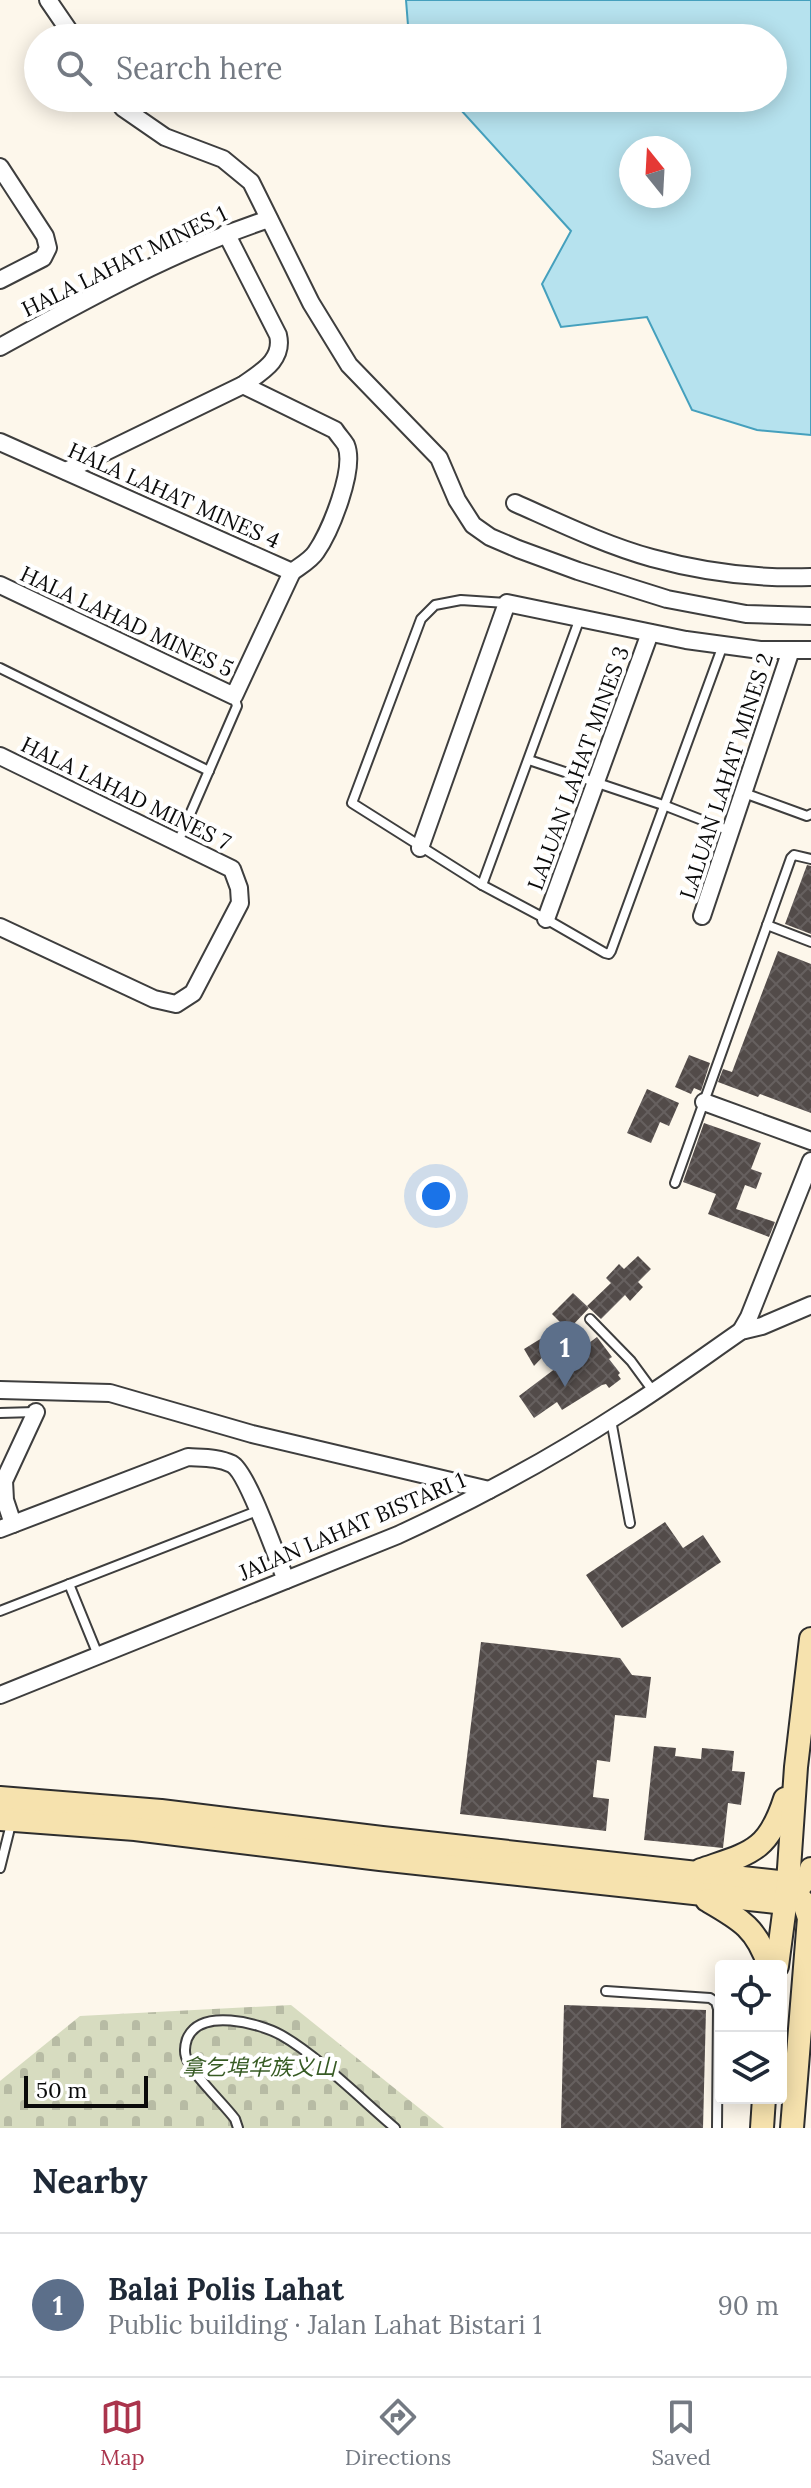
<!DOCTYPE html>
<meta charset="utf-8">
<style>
body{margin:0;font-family:Lora,"Noto Sans SC",serif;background:#f2f2f3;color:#1f2937}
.controls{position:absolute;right:24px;bottom:24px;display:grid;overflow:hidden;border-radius:8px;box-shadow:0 4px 20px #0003}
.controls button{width:72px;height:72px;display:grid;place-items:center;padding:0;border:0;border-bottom:2px solid #e0e1e3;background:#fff;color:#1f2937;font:40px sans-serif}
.compass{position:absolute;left:619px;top:136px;width:72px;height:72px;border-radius:50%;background:#fff;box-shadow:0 4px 20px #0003;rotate:342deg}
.scale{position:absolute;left:24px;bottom:20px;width:124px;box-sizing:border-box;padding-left:8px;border:4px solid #0b0b0b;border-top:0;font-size:22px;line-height:28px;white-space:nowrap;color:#0b0b0b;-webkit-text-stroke:6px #fff;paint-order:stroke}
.you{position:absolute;left:436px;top:1196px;width:28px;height:28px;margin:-20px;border:6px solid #fff;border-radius:50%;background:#1a73e8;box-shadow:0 0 0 12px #1a73e833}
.badge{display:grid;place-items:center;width:52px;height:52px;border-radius:50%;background:#aa344c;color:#fff;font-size:26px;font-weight:700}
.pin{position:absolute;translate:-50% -66px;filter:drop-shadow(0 2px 4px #0008)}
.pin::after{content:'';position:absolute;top:42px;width:28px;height:24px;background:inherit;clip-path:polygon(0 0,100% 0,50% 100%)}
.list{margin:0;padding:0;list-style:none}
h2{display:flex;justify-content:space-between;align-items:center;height:104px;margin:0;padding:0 32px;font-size:34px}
h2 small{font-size:26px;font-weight:400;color:#747a83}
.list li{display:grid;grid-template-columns:52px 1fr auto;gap:24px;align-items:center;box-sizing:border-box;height:144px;padding:0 32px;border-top:2px solid #e0e1e3}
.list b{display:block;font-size:30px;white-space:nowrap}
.list p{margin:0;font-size:26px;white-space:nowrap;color:#747a83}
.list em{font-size:26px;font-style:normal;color:#747a83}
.icon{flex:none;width:44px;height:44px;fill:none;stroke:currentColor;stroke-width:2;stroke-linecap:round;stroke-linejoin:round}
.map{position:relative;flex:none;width:811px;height:2128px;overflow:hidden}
.search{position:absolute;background:#fff;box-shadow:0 4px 20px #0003;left:24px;right:24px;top:24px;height:88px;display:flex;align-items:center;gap:20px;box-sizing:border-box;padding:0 28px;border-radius:44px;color:#747a83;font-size:30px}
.sheet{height:248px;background:#fff}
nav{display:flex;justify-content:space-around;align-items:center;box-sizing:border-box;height:112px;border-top:2px solid #e0e1e3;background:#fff;font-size:22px;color:#747a83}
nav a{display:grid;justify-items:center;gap:4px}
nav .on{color:#aa344c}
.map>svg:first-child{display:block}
.cemetery{fill:url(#cemetery-stones)}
.water{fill:#b6e2ee;stroke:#45a0bd;stroke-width:2;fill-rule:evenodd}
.building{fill:url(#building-cross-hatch)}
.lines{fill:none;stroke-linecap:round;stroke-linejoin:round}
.lane-casing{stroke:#3e3e3e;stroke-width:12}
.street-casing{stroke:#3e3e3e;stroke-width:20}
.secondary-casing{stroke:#2d2d2d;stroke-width:26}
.lane{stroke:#fff;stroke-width:8}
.street{stroke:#fff;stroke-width:16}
.secondary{stroke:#f6e2ae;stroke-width:22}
.labels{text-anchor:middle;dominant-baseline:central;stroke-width:8;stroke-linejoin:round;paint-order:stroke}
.street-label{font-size:22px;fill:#0b0b0b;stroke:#fff}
.park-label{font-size:22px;font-style:italic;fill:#375b24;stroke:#fff}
</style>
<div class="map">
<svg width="811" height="2128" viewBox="0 0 811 2128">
<defs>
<pattern id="cemetery-stones" width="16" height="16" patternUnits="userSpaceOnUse" patternTransform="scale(2)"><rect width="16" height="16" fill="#d7dcc0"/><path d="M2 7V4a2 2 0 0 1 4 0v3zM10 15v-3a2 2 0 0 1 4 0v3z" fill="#b7bba4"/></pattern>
<pattern id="building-cross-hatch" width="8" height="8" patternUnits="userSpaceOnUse" patternTransform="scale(2)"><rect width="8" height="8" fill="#524b49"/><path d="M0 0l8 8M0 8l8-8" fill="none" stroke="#66605f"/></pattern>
</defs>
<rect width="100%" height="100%" fill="#fdf7eb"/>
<polygon class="cemetery" points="291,2005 444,2128 0,2128 0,2081 80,2016"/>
<path class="water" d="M406,0h405v435l-54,-5 -65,-20 -45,-93 -86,10 -19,-43 29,-53 -121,-133h323v-60h-364zM631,148h48v48h-48z"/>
<g class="building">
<polygon points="807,865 811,866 811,934 785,924"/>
<polygon points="778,951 811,964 811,1113 760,1094 758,1097 718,1082 723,1069 732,1072"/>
<polygon points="689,1055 710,1063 701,1091 694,1088 691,1094 675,1087"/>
<polygon points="647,1089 679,1103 669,1126 660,1122 651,1143 627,1133"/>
<polygon points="704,1123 761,1143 751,1169 762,1173 756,1189 745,1185 736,1209 775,1222 769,1237 708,1214 716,1194 683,1182"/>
<polygon points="638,1256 651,1269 638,1282 643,1287 630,1301 625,1295 601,1319 587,1306 611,1283 606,1278 619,1264 624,1269"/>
<polygon points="573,1293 589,1308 534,1366 524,1349 563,1325 552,1314"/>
<polygon points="597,1337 612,1357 609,1359 620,1373 618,1375 621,1379 609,1388 606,1384 602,1385 562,1410 557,1402 534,1418 519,1396"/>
<polygon points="665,1522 683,1548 703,1535 721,1562 622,1628 586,1575"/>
<polygon points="481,1642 620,1658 632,1675 651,1677 646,1718 615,1715 610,1762 597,1760 593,1797 609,1799 606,1831 460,1814"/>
<polygon points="654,1746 676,1748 675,1756 701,1759 702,1748 734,1751 732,1771 745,1772 741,1805 728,1803 723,1848 644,1840"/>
<polygon points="564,2005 706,2010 703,2128 561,2128"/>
</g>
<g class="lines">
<defs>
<g id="lane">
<polyline points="506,603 461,600 435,605 421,619 352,803 482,885 546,919 605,953 609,954 611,951 723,645"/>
<polyline points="0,668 209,771"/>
<polyline points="529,760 666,806 730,831"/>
<polyline points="744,793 807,816 811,814"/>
<polyline points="178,842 237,706 234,696"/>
<polyline points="482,885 580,618"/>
<polyline points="767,925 811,942"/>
<polyline points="675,1183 791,858 794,855 811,859"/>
<polyline points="590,1319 631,1361 653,1391"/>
<polyline points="0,1413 35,1412"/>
<polyline points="611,1420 630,1523"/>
<polyline points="69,1584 98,1655"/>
<polyline points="0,1611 257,1511"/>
<polyline points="0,1868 12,1820"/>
<polyline points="606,1991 710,1998 716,2002 718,2009 717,2128"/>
<path d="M238,2128l-3,-9c-12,-16 -44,-46 -49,-62 -2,-6 -1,-12 1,-18 13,-32 72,-16 94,-4 37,21 80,64 114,93"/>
</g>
<g id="street">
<polyline points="48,0 74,38"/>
<polyline points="116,98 123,108 165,137 223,159 251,182 311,303 349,365 439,458 457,500 473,525 490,537 518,549 578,571 667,599 746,614 811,616"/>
<polyline points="0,167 45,236 48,248 43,258 0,280"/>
<path d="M0,347c87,-48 175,-97 269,-128"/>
<path d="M243,385l92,45c3,5 8,10 11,15 10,24 -16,87 -30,107 -5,8 -16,14 -24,20"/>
<polyline points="0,442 292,572 234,696 0,585"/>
<path d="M66,471l177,-86c18,-13 41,-25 35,-50l-52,-102"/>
<path d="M515,503c45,20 90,42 137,55 51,14 106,21 159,19"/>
<polyline points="0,756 232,869 239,888 240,903 193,993 176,1004 154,999 0,927"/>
<polyline points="420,848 507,603 686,640 760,650 811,650"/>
<polyline points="702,916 791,650"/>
<polyline points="546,919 650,633"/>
<polyline points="704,1102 811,1141"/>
<polyline points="741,1331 749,1317 811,1161"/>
<polyline points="0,1390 110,1393 252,1434 489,1490"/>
<polyline points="13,1524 5,1500 4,1481 36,1412"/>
<path d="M0,1529l188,-72c14,1 30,0 44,7 16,9 45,95 54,116"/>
<path d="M0,1695l398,-160c78,-36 154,-77 226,-124 40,-25 78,-53 117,-80l21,-5 49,-21"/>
</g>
<g id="secondary">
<polyline points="0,1798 161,1811 382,1838 788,1883 804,1903 809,1918 792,2128"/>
<polyline points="0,1819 135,1829 380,1859 785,1903"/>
<path d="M701,1870c49,-17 67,-18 84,-71"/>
<path d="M707,1900c33,19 50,28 62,66"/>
<polyline points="786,1903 810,1874 811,1869"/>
<polyline points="777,1966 788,1883 796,1767 811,1639"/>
<polyline points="762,2128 764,2098"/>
</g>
</defs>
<use href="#lane" class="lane-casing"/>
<use href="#street" class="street-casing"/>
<use href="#secondary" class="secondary-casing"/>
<use href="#lane" class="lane"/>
<use href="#street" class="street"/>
<use href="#secondary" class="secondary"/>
</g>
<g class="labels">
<g class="street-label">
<text transform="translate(124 261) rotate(-26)">HALA LAHAT MINES 1</text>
<text transform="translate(174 495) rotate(24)">HALA LAHAT MINES 4</text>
<text transform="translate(127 621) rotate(25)">HALA LAHAD MINES 5</text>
<text transform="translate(578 768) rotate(-70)">LALUAN LAHAT MINES 3</text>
<text transform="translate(726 776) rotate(-72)">LALUAN LAHAT MINES 2</text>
<text transform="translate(126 793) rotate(26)">HALA LAHAD MINES 7</text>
<text transform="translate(352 1526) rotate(-23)">JALAN LAHAT BISTARI 1</text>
</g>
<g class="park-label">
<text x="259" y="2067">拿乞埠华族义山</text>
</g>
</g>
</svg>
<div class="controls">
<button><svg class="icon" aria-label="locate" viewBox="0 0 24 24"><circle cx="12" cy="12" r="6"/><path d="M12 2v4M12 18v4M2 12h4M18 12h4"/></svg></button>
<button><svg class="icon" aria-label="layers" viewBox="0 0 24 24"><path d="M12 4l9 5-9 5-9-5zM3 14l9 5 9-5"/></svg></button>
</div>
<svg class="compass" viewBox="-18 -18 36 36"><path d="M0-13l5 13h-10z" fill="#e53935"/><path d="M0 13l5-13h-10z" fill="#747a83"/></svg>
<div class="scale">50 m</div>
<div class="you"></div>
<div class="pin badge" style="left:565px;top:1387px;background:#5c6f8a">1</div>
<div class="search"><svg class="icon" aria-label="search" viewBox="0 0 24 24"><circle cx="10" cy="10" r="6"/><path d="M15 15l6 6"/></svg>Search here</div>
</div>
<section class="sheet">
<h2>Nearby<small></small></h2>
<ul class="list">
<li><span class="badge" style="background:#5c6f8a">1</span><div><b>Balai Polis Lahat</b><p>Public building · Jalan Lahat Bistari 1</p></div><em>90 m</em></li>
</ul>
</section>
<nav>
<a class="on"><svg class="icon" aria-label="map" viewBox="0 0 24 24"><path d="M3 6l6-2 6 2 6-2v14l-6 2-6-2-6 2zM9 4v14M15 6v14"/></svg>Map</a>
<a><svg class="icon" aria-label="directions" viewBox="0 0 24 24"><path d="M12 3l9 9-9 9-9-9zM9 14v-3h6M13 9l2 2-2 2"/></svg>Directions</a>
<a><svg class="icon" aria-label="saved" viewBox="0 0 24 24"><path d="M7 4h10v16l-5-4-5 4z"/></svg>Saved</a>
</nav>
